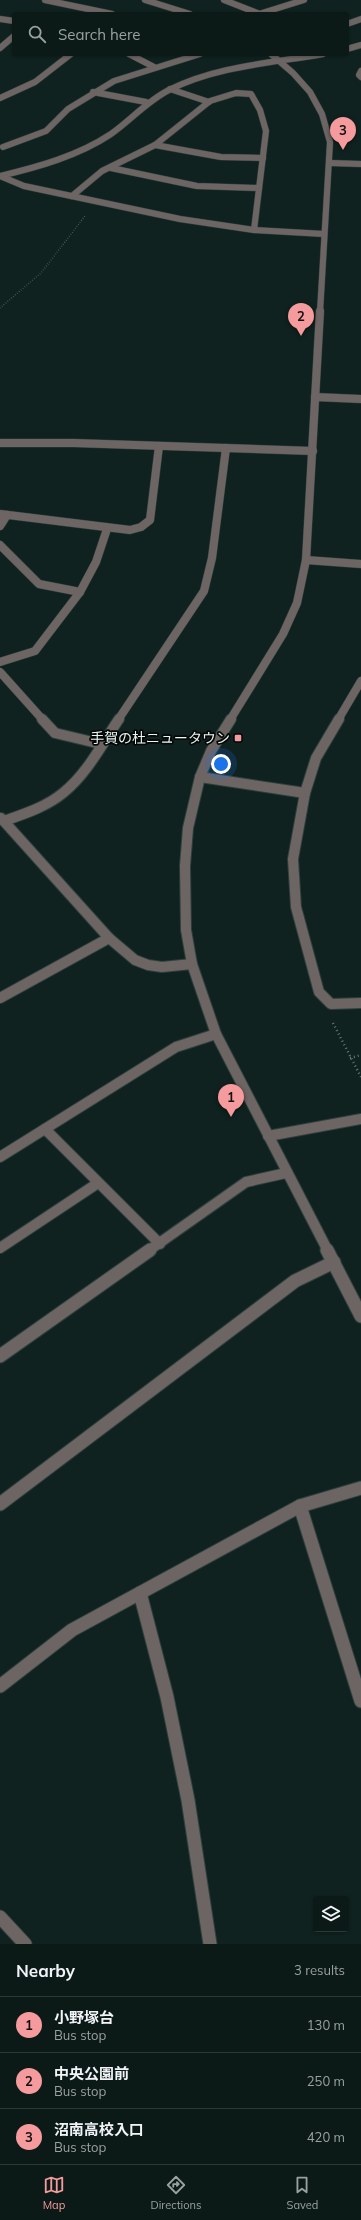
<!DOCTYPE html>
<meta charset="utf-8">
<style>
body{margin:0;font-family:Mulish,"Noto Sans JP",sans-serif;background:#142320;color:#f1f3f6}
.controls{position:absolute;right:12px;bottom:12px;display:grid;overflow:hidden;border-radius:4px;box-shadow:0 1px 3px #0004}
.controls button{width:36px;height:36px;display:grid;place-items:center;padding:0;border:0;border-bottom:1px solid #2b3836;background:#0b1a17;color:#f1f3f6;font:20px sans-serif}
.you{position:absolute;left:221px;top:764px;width:14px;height:14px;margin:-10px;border:3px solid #fff;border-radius:50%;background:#1a73e8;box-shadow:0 0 0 6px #1a73e833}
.badge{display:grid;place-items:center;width:26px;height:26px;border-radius:50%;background:#f59b9d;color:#111;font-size:13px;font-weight:700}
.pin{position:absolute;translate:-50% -33px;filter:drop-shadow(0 1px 2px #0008)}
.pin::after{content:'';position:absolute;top:21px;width:14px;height:12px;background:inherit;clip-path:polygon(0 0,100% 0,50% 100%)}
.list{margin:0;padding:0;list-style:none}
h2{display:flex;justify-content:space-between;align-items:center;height:52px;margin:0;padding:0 16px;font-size:17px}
h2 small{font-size:13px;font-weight:400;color:#9aa1a1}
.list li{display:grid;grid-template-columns:26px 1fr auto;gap:12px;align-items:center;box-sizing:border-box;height:56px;padding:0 16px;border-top:1px solid #2b3836}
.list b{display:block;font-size:15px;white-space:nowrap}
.list p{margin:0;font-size:13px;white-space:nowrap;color:#9aa1a1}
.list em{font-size:13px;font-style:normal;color:#9aa1a1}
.icon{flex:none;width:22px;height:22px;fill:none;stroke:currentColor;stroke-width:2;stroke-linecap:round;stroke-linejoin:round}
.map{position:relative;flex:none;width:361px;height:1944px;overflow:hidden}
.search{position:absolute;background:#0b1a17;box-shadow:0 1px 3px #0004;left:12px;right:12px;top:12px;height:44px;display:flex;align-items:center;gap:10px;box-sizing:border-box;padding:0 14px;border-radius:4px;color:#9aa1a1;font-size:15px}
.sheet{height:220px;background:#0b1a17}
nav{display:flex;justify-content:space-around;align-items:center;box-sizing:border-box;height:56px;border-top:1px solid #2b3836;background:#0b1a17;font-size:11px;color:#9aa1a1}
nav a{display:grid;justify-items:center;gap:2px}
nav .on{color:#f59b9d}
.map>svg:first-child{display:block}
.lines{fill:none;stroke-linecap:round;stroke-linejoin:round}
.minor-far3-casing{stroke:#2e403d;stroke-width:7}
.minor-far2-casing{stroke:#2e403d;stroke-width:9}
.minor-far1-casing{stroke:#2e403d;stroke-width:12}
.minor-casing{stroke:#2e403d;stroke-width:15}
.tertiary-far3-casing{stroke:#2e403d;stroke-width:7}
.tertiary-far2-casing{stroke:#2e403d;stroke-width:9}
.tertiary-far1-casing{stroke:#2e403d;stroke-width:12}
.tertiary-casing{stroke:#2e403d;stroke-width:15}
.path-far1{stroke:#6a7a77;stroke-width:1.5;stroke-dasharray:0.5 2;stroke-linecap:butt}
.path{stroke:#6a7a77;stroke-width:2.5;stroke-dasharray:1 3;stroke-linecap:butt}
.minor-far3{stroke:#6d6464;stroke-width:6}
.minor-far2{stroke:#6d6464;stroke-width:8}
.minor-far1{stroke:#6d6464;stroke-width:10}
.minor{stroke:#6d6464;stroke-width:13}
.tertiary-far3{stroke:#6d6464;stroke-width:6}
.tertiary-far2{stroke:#6d6464;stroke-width:8}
.tertiary-far1{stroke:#6d6464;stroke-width:10}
.tertiary{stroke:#6d6464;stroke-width:13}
.poi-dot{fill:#f59b9d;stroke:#040908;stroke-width:1.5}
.labels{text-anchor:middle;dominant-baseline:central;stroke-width:3.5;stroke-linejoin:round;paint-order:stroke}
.poi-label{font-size:14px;fill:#e9f5f2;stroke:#040908;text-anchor:end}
</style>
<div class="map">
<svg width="361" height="1944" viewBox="0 0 361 1944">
<rect width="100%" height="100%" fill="#0f221f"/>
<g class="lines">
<defs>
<g id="minor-far3">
<polyline points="45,0 112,14"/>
<polyline points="224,0 260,14"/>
<polyline points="259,14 304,0"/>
<polyline points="0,19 14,21"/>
<polyline points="347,24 361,19"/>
<polyline points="0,48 14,36"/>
<polyline points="129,54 154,67"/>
<polyline points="361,71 359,75 361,77"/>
<polyline points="170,89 209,102"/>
<polyline points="93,92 146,102"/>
<polyline points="0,98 35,82 71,54"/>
<polyline points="155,145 221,157 263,158"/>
<polyline points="3,147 46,131 68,109 114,81 200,54"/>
<polyline points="330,163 361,164"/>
<polyline points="111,168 197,186 259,188"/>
<polyline points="0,176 24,186 180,219 254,230 324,234"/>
<polyline points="72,196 102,171 155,145 210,101 236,93 251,94 260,110 266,131 254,230"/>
</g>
<g id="minor-far2">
<polyline points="315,397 361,399"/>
<polyline points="0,443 74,443 313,451"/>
<polyline points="0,514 130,530 141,527 150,520 159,446"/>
<polyline points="0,526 7,515"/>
<polyline points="0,545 39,584 80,592"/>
<polyline points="306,560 361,564"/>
<polyline points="0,662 35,651 80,592 96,562 107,529"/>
<polyline points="0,672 43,720"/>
<polyline points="118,720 204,591 212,558 226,448"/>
<polyline points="338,720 361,681"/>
</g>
<g id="minor-far1">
<polyline points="42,719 55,733 101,744"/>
<polyline points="339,719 316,758 305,793 293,859 296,907 319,992 331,1004 361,1003"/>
<polyline points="200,777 305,793"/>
<polyline points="1,818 109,938 135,960 148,965 162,967 192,964"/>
<path d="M4,821c20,-7 42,-14 59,-28 24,-19 39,-49 56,-74"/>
<polyline points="0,998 109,938"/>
<polyline points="45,1129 160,1244"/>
<polyline points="268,1136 361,1119"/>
<polyline points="0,1157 176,1047 216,1034"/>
<polyline points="0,1248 98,1183"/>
<polyline points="148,1251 246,1182 286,1173"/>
</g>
<g id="minor">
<polyline points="0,1356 150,1250"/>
<polyline points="0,1504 295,1281 334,1262"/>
<polyline points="300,1506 361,1701"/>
<polyline points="140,1593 300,1506 361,1488"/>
<polyline points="0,1686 72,1630 140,1593 167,1697 188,1800 210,1944"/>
<polyline points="0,1917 25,1944"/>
</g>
<g id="tertiary-far3">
<polyline points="145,0 190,14"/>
<polyline points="347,49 361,45"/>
<polyline points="271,54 293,73 310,92 322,114 330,142 320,312"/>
<path d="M0,176c38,-9 78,-20 111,-42 20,-14 36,-33 58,-44 47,-24 103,-27 154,-36"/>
</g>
<polyline id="tertiary-far2" points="230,720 283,634 297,603 306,560 320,311"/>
<polyline id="tertiary-far1" points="231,719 211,751 200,777 188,828 185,866 186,930 192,964 216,1034 328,1251"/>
<polyline id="tertiary" points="327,1250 361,1316"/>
</defs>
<use href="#minor-far3" class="minor-far3-casing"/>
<use href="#minor-far2" class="minor-far2-casing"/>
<use href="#minor-far1" class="minor-far1-casing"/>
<use href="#minor" class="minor-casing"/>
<use href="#tertiary-far3" class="tertiary-far3-casing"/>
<use href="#tertiary-far2" class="tertiary-far2-casing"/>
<use href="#tertiary-far1" class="tertiary-far1-casing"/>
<use href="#tertiary" class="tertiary-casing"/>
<polyline class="path-far1" points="0,308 41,273 85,216"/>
<g class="path">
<polyline points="333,1023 361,1077"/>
<polyline points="350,1058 361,1055"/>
</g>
<use href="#minor-far3" class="minor-far3"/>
<use href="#minor-far2" class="minor-far2"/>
<use href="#minor-far1" class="minor-far1"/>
<use href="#minor" class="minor"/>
<use href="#tertiary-far3" class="tertiary-far3"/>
<use href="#tertiary-far2" class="tertiary-far2"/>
<use href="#tertiary-far1" class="tertiary-far1"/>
<use href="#tertiary" class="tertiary"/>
</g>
<rect class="poi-dot" x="234" y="734" width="8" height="8" rx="2"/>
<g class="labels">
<g class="poi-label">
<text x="230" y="738">手賀の杜ニュータウン</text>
</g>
</g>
</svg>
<div class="controls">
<button><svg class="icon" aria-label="layers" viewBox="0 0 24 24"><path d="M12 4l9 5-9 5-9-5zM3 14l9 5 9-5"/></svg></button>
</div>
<div class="you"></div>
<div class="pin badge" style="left:231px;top:1117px">1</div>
<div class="pin badge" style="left:301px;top:336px">2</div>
<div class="pin badge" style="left:343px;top:150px">3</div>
<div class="search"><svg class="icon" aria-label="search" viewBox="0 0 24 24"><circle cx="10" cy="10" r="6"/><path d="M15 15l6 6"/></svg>Search here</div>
</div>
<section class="sheet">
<h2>Nearby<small>3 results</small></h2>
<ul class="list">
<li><span class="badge">1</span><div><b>小野塚台</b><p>Bus stop</p></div><em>130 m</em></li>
<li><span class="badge">2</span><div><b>中央公園前</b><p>Bus stop</p></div><em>250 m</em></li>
<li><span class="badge">3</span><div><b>沼南高校入口</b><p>Bus stop</p></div><em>420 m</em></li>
</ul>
</section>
<nav>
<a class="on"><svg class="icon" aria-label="map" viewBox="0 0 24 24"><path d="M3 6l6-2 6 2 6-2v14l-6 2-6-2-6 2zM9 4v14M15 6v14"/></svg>Map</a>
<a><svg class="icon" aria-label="directions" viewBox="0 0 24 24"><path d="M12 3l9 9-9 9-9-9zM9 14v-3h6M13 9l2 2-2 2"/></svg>Directions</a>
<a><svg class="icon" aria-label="saved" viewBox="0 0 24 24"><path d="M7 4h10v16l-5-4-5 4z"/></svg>Saved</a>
</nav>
